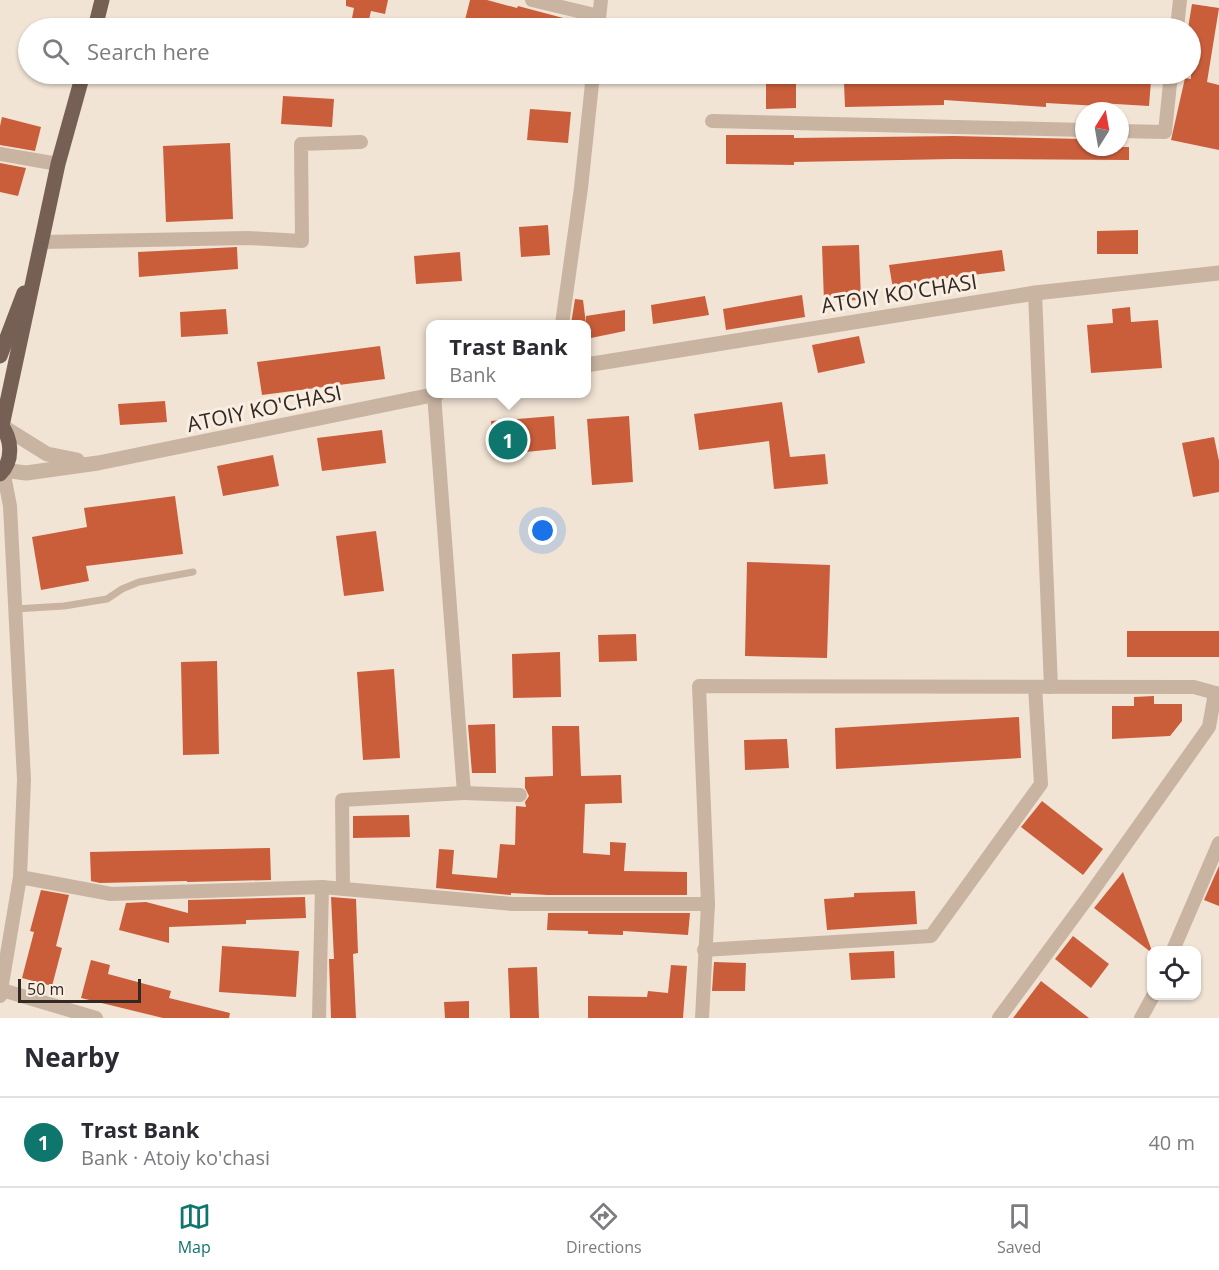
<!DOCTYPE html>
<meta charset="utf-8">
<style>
body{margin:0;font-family:"Open Sans",sans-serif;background:#f7f7f7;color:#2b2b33}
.controls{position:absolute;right:18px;bottom:18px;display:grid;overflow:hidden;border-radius:12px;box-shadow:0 2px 4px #0004}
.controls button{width:54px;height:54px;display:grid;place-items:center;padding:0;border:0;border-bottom:2px solid #e1e1e2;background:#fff;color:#2b2b33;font:30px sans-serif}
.compass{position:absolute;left:1075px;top:102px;width:54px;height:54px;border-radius:50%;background:#fff;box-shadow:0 2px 4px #0004;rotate:11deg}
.scale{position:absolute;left:18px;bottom:15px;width:123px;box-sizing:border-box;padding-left:6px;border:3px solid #332924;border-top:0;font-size:16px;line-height:21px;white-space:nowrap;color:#332924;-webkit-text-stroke:4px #f9eee1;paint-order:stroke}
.you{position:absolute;left:543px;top:531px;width:21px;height:21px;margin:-15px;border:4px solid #fff;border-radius:50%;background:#1a73e8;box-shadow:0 0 0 9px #1a73e833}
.badge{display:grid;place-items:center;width:39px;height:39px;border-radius:50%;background:#0f766e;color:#fff;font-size:20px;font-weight:700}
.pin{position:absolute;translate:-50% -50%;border:3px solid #fff;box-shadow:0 2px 6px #0006}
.popup{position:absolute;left:426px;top:320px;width:165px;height:78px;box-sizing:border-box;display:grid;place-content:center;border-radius:12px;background:#fff;filter:drop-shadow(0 2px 4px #0005);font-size:20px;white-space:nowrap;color:#7c7c81}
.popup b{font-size:22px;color:#2b2b33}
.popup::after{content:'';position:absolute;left:50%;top:100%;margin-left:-12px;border:12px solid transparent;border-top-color:#fff}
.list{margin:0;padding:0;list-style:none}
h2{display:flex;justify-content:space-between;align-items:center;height:78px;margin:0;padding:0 24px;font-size:26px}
h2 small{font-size:20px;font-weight:400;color:#7c7c81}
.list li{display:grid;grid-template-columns:39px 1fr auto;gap:18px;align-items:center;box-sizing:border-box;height:90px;padding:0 24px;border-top:2px solid #e1e1e2}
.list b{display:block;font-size:22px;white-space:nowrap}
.list p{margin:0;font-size:20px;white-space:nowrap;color:#7c7c81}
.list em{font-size:20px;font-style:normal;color:#7c7c81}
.icon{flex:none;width:33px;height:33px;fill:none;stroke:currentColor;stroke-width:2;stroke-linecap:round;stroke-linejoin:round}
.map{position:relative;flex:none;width:1219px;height:1018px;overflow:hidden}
.search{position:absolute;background:#fff;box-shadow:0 2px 4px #0004;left:18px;right:18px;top:18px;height:66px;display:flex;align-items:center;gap:15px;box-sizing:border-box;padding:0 21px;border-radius:33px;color:#7c7c81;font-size:22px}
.sheet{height:168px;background:#fff}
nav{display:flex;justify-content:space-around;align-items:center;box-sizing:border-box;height:84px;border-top:2px solid #e1e1e2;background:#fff;font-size:16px;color:#7c7c81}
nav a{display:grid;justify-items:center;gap:3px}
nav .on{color:#0f766e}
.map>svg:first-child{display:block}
.building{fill:#ca5e3b}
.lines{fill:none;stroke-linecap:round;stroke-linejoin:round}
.service{stroke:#c9b4a2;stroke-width:7}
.minor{stroke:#c9b4a2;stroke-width:14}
.tertiary{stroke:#c9b4a2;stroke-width:15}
.primary{stroke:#766055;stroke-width:15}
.labels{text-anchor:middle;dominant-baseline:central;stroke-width:6;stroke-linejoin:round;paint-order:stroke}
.street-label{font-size:21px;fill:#332924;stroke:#f9eee1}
</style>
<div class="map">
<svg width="1219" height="1018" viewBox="0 0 1219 1018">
<rect width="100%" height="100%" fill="#f1e4d5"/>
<g class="building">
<polygon points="346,0 388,0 385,14 371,11 367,28 350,28 354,8 346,6"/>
<polygon points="470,0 487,0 517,8 518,6 586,24 586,28 463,28"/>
<polygon points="1192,4 1219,8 1207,82 1219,85 1219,150 1171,140 1185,78 1191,79 1191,28 1188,28"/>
<polygon points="766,74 796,74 796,108 766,109"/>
<polygon points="955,75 1057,82 1057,78 1107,82 1107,78 1151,81 1149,106 1099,103 1099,106 1046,103 1046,107 944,100 944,105 845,107 844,83 955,82"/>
<polygon points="283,96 334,99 332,127 281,124"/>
<polygon points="530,109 571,112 568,143 527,140"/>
<polygon points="2,117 41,127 35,151 0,145 0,126"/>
<polygon points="726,135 794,135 794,138 954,136 1084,139 1084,147 1129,147 1129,160 953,159 794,162 794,165 726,164"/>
<polygon points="230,143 233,219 166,222 163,146"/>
<polygon points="0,163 26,168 18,196 0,192"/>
<polygon points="548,225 550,255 521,257 519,227"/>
<polygon points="1138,230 1138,254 1097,254 1097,231"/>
<polygon points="859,245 861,300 824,301 822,246"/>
<polygon points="237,247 238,269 139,277 138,252"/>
<polygon points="1002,250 1005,271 932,280 933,283 893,289 889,265"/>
<polygon points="460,252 462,281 416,284 414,256"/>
<polygon points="802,295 805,317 726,330 723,309"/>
<polygon points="705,296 709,315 653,324 651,305"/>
<polygon points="575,299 583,300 586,324 571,324"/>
<polygon points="1130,307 1131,322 1158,320 1162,368 1091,373 1087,325 1113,323 1112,309"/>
<polygon points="226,309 228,334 181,337 180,312"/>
<polygon points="625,310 625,331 586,339 586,316"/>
<polygon points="859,336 865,363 818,373 812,345"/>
<polygon points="380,346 385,379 262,395 257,362"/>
<polygon points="165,401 167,422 120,425 118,404"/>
<polygon points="782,402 790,457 825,454 828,484 774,489 769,441 699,450 694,414"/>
<polygon points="554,416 556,449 494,455 491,421"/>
<polygon points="629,416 633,482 592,485 587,419"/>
<polygon points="382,430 386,463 322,471 317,438"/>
<polygon points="1214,437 1219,461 1219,492 1193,497 1182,443"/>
<polygon points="273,455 279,486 223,496 217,466"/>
<polygon points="175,496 183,554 86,566 89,581 41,590 32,537 87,527 84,508"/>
<polygon points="376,531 384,591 344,596 336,536"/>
<polygon points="747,562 830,565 827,658 745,656"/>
<rect x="1127" y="631" width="92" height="26"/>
<polygon points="636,634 637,661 599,662 598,635"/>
<polygon points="560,652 561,697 513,698 512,654"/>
<polygon points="217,661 219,754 183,755 181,662"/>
<polygon points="394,669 400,758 363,760 357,672"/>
<polygon points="1154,696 1154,704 1182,704 1182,721 1170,736 1112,739 1112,706 1134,706 1134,697"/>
<polygon points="1019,717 1021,758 836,769 835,728"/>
<polygon points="495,724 496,773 472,773 468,725"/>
<polygon points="552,726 579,726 581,776 621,775 622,803 585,804 583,853 610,855 610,842 626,843 624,871 687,872 687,895 548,895 511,893 511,895 436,888 439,849 454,850 452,874 497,878 500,844 515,845 516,806 526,807 525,802 529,796 525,788 525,777 553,776"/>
<polygon points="787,739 789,768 745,770 744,740"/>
<polygon points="1042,801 1103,849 1083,875 1021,827"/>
<polygon points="409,815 410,837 353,838 353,816"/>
<polygon points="270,848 271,880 187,882 187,881 100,883 91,881 90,852"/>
<polygon points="1219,866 1219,906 1204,900"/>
<polygon points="1123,872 1152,951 1152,953 1094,908"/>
<polygon points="41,890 69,895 56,946 62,948 52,986 22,978 34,932 30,931"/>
<polygon points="915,891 917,924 827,930 824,899 854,897 854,893"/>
<polygon points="305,897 306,918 246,920 246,924 169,927 169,943 119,930 126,903 146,902 188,913 188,900"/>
<polygon points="331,897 356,899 358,953 353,954 356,1018 331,1018 329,959 334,959"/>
<polygon points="548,913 690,913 688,935 623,931 623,935 588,934 588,931 547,930"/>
<polygon points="1073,936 1109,964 1091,988 1055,959"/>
<polygon points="222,946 299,951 296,997 219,992"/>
<polygon points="894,951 895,978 851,980 849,953"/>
<polygon points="91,960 110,965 108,974 171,991 169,998 230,1013 229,1018 163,1018 81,998"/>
<polygon points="714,962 746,963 745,991 712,991"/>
<polygon points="671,965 687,966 683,1018 588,1018 588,996 647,997 648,991 668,993"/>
<polygon points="537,967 539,1018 510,1018 508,968"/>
<polygon points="1041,981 1089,1018 1013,1018"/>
<polygon points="469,1001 469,1018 445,1018 444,1002"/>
</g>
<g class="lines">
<polyline class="service" points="15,609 64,606 107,599 122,589 139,582 193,572"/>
<g class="minor">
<polyline points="532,0 599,16"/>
<polyline points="598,28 601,0"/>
<polyline points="1177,28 1180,0"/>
<polyline points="712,121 1084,130"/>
<polyline points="1120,131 1165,132 1171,74"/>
<polyline points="0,154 58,164"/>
<polyline points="43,242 248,238 302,241 301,144 361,142"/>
<polyline points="1035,293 1051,687"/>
<polyline points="562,324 581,188 593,74"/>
<polyline points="434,394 464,793 520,795"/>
<polyline points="20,877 111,894 322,887 512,904 708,904"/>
<polyline points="343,889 342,800 464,793"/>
<polyline points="704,950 931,936 1041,784 1035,687"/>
<polyline points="1173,950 1219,843"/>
<polyline points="2,990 96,1018"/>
<polyline points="0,996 20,877 24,780 10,506 3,470"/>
<polyline points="319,1018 322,887"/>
<polyline points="702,1018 708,904 699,686 1194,687 1219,694"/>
<polyline points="999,1018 1089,896 1209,727 1215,693"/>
<polyline points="1141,1018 1153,996"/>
</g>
<g class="tertiary">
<polyline points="586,365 1035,293 1219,273"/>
<polyline points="2,426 47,454 77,460"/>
<polyline points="3,470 26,473 98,463 437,394"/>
</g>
<g class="primary">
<polyline points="95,28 102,0"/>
<polyline points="0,356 24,293"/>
<path d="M0,424c12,14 14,36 0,50"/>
<polyline points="2,426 58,164 83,74"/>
</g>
</g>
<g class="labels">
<g class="street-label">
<text transform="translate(899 293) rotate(-9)">ATOIY KO'CHASI</text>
<text transform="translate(264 408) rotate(-12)">ATOIY KO'CHASI</text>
</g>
</g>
</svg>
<div class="controls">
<button><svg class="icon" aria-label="locate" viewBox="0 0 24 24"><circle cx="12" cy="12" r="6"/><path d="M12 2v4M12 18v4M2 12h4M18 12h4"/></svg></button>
</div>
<svg class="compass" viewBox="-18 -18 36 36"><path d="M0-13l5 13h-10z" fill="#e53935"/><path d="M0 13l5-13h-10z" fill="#7c7c81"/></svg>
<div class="scale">50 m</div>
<div class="you"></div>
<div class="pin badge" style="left:508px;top:440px">1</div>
<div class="popup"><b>Trast Bank</b>Bank</div>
<div class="search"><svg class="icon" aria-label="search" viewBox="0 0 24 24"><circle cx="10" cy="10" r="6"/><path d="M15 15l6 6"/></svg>Search here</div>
</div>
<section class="sheet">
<h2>Nearby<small></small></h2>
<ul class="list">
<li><span class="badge">1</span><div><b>Trast Bank</b><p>Bank · Atoiy ko'chasi</p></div><em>40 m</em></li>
</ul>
</section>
<nav>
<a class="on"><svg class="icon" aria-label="map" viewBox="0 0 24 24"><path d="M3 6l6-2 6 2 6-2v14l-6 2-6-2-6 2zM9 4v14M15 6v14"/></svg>Map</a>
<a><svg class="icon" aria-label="directions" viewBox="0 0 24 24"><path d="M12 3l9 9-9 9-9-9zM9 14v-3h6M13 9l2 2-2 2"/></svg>Directions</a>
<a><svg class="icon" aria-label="saved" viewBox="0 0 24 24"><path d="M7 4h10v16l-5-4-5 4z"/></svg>Saved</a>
</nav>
